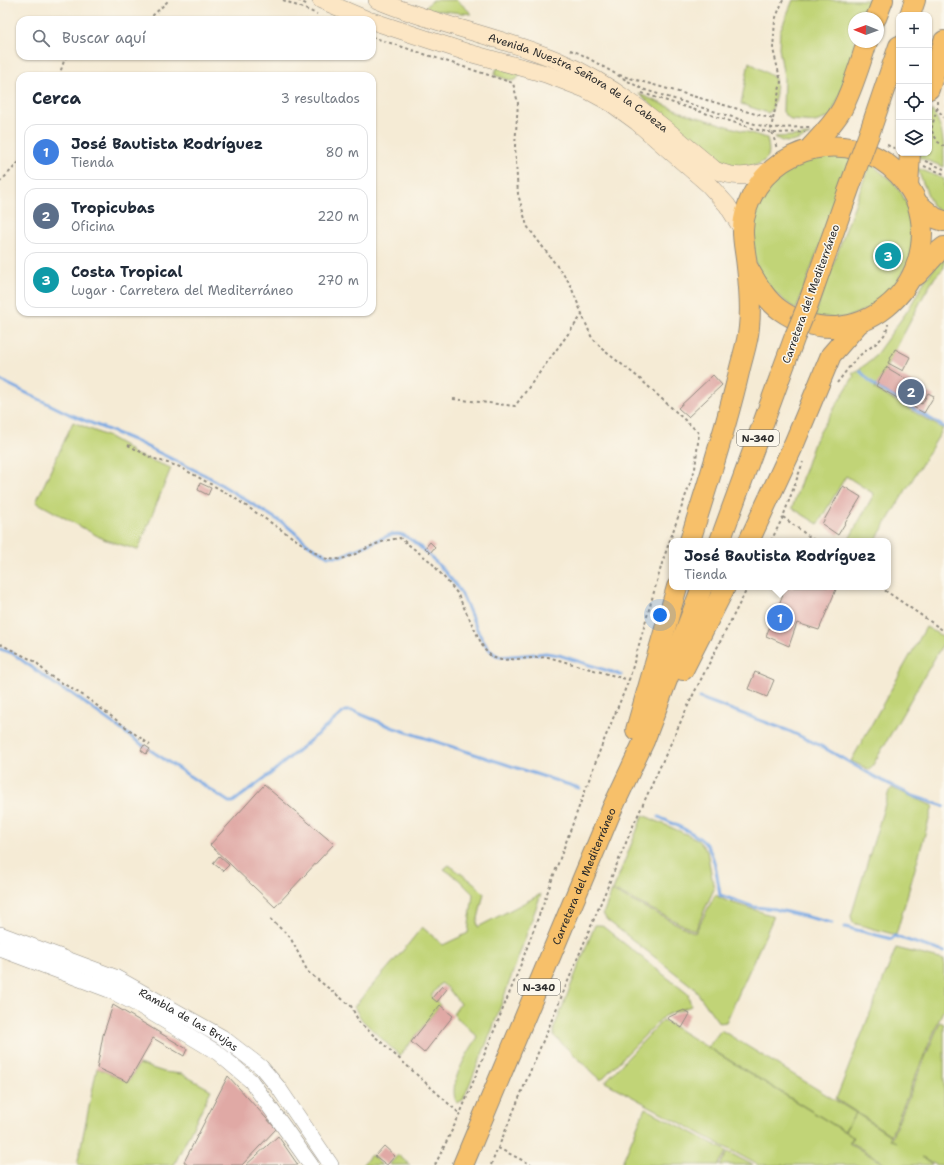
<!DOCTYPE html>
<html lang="es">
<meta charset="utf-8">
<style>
body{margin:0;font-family:"Shantell Sans",sans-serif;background:#f2f2f3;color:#1f2937}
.controls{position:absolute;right:12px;top:12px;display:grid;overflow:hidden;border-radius:8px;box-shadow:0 1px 3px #0004}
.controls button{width:36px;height:36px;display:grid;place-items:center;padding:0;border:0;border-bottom:1px solid #e0e1e3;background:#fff;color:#1f2937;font:20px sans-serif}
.compass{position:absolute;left:848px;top:12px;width:36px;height:36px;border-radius:50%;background:#fff;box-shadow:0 1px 3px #0004;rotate:271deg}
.you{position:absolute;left:660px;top:615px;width:14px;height:14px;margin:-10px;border:3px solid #fff;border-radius:50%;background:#1a73e8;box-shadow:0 0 0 6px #1a73e833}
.badge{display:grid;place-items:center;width:26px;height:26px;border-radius:50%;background:#111827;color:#fff;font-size:13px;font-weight:700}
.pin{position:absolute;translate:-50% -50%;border:2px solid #fff;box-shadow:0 1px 4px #0006}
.popup{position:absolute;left:669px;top:538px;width:222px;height:52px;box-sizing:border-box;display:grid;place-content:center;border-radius:8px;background:#fff;filter:drop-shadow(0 1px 3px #0005);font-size:13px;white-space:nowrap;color:#747a83}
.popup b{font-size:15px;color:#1f2937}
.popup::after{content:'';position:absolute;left:50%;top:100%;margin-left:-8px;border:8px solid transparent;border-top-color:#fff}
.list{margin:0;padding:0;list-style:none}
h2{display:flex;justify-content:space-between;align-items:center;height:52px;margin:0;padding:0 16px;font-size:17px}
h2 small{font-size:13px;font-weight:400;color:#747a83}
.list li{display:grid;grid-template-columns:26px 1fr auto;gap:12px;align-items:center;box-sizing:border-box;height:56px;margin:0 8px 8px;padding:0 8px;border:1px solid #e0e1e3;border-radius:12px}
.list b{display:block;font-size:15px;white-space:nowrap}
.list p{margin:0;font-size:13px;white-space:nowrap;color:#747a83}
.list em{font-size:13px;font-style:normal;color:#747a83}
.icon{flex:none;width:22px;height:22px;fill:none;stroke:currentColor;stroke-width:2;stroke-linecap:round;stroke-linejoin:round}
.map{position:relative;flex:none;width:944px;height:1165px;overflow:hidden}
.search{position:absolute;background:#fff;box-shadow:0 1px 3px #0004;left:16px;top:16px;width:360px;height:44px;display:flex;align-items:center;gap:10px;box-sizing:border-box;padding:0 14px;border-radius:12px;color:#747a83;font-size:15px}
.panel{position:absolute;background:#fff;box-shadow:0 1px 3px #0004;left:16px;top:72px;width:360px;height:244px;border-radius:12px}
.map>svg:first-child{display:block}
.green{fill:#c1d477;stroke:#768051}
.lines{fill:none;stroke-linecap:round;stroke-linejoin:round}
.stream{stroke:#79a8e3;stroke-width:3}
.building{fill:#e0a9a5}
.tertiary-casing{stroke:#908b80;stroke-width:16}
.secondary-casing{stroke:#908b80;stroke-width:18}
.trunk-casing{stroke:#908b80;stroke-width:22}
.path{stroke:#908b80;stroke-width:2;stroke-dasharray:3 3;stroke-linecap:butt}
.tertiary{stroke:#fff;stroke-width:15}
.secondary{stroke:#fce6c4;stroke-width:17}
.trunk{stroke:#f7c06b;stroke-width:20}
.trunk-bridge-casing{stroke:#908b80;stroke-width:22;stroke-linecap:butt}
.trunk-bridge{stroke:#f7c06b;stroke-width:20}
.labels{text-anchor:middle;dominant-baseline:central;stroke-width:3;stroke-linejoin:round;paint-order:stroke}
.shield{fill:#fbf7ec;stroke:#696865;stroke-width:1}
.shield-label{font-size:10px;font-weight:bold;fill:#2b2b2b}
.street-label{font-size:11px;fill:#2b2b2b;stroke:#fbf7ec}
</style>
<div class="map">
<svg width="944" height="1165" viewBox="0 0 944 1165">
<rect width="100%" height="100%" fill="#fbf7ec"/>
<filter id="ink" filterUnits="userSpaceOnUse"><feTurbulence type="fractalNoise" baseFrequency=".025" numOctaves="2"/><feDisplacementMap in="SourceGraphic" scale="8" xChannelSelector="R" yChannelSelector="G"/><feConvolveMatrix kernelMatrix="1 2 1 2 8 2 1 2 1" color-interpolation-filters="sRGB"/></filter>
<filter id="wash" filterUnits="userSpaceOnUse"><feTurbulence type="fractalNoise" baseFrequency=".012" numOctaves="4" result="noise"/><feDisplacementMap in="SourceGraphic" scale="16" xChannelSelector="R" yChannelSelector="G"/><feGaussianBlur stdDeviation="0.9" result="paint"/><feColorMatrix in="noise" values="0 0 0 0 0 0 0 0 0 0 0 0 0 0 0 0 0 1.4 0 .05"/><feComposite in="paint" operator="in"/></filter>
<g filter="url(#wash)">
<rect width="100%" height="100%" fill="#f5ebd5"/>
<g class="green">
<polygon points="433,0 457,0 472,14 423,9"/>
<polygon points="793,0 874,0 866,18 854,18 854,42 858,42 838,100 830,117 815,122 791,120 783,112 784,77 779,48 780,31"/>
<polygon points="749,62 775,78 776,93 772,110 768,113 741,104"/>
<polygon points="497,68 521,73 517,79 512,81 494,75"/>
<path d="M639,94l45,19 83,25c1,6 3,12 1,18 -3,8 -23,14 -31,12 -9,-2 -17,-6 -26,-11z"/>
<path d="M932,110c12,19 12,34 12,57l-26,-10 1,-4h10v-32z"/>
<path d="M810,135c-14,6 -23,11 -35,2z"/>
<polygon points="827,156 853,156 796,310 766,286 757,271 750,238 754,215 764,193 781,174 792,166 808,159"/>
<polygon points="870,163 892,181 902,194 910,212 913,254 886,301 846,318 814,317"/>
<polygon points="917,168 944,179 944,216 932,205"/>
<polygon points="944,256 944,268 935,277 924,295 875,389 943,429 875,541 848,541 874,494 846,476 818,524 792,508 815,440 854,376 852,374 872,360 908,310 925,280"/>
<polygon points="73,422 109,437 125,446 134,454 171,468 138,550 103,539 36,502"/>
<polygon points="926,627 944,637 944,642 870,770 851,761"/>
<polygon points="892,788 933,806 896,935 853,923 851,916 889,791"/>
<polygon points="643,815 697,839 707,851 714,889 695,931 613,890"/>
<path d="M449,865l25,18 10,10 -7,30 1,4 63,-33 -49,136 -29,70 -6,3c-11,-17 11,-51 21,-66l-25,-23 7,-10 -12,-16 -7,-5 -10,13 9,9 -40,51 -38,-36 -8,-13c22,-27 47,-52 68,-80l21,18 25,-12 5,-39 -15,-15 -14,-10z"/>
<polygon points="612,891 695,933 715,895 727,901 774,916 726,1022 719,1023 693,987 607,920 603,914"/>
<polygon points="595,925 601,925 688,994 691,1006 664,1016 601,1080 554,1036 554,1028"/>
<polygon points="896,948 944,960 944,1008 891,1135 836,1099"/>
<polygon points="663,1020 853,1137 849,1143 886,1165 758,1165 605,1082"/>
<polygon points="940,1022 944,1024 944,1165 936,1165 922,1157 932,1164 931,1165 888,1165 850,1142 854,1138 845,1131 856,1113 891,1136 890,1139 897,1143 891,1139"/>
<polygon points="721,1030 856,1113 844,1131 708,1047"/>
<polygon points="139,1064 164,1072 182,1074 211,1090 174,1165 77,1165 97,1068 128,1082"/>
<polygon points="645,1108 727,1151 718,1165 621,1165"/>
<polygon points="728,1152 753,1165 720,1165"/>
<polygon points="371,1155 382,1165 362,1165"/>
<polygon points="398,1155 410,1165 389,1165"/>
</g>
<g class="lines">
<g class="stream">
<polyline points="860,371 874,385 944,427"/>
<path d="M0,380l69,34 64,26 76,37 77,48 23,20 19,11h13l49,-21c5,-1 10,-2 15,1 16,9 46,40 56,57 10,17 19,57 39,64l46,-4 13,2 62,20"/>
<polyline points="0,649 12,653 63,690 71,693 141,744 229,802 233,802 269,775 345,711 353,711 394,728 579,788"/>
<polyline points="700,698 789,731 819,745 877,778 913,796 944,806"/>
<path d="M659,817c50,24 53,21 61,78l34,12 21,2 57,14"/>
<polyline points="845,927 892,939 894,936 944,952"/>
</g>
</g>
<g id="blocks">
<g class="building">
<polygon points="895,349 910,357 903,371 888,363"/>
<polygon points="886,367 918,386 911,398 922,404 928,393 934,396 924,413 876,386"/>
<polygon points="713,375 722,385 688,417 678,408"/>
<polygon points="200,483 211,488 208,495 198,490"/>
<polygon points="843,486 861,497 838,535 822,524"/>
<polygon points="430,542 435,547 430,553 425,548"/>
<polygon points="786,587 837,587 819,630 797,623 789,646 766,636"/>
<polygon points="755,672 774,680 767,697 748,689"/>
<polygon points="144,745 150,749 146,754 141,750"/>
<polygon points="264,785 334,844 275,907 210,845"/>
<polygon points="219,856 229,865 223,871 213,863"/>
<polygon points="442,986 447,989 437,1002 432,998"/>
<polygon points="113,1005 187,1049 184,1056 153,1038 128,1082 97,1068 103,1035"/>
<polygon points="440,1005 453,1016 424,1053 411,1042"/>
<polygon points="684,1010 690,1014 682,1028 667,1018"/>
<polygon points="228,1076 276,1129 242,1165 188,1165 184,1162"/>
<polygon points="278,1136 298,1165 246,1165"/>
<polygon points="384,1146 395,1156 387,1165 375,1156"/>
</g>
</g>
</g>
<g filter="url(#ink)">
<use href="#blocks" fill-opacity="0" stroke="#908b80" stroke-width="1"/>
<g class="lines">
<defs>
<g id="tertiary">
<path id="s1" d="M0,934l115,43 107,60 39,30 17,20 53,78"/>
<polyline points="0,949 109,990 140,1006 218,1053 251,1081 311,1165"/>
</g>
<g id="secondary">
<polyline points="321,0 368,20"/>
<path id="s2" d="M377,0c58,25 123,36 182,61 59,25 107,68 156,109 21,9 32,6 54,1"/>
<polyline points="372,21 469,53 546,74 585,89 611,103 637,122 708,184 727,205 742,229"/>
</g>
<g id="trunk">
<polyline points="910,15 915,0"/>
<polyline points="876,18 883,0"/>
<polyline points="929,89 944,41"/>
<polyline points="869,134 899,46"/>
<path d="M811,147c11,-12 23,-24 31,-38 11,-21 18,-45 25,-67"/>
<polyline points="908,186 910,153"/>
<polyline points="917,203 935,218 944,221"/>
<polyline points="917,275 939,251 944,247"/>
<polyline points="807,307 856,169"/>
<path d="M690,541c17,-56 36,-112 49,-169 3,-14 9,-30 10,-45 2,-18 0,-43 -2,-60 -2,-22 -8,-36 0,-59 21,-64 106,-83 152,-33 7,8 14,17 18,28 27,83 -63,159 -137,107 -15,-11 -24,-28 -33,-44"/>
<polyline points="720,541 795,336"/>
<polyline points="749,541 794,444 831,355 859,323"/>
<polyline points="683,670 725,587"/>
<polyline points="636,730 677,587"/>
<path id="s3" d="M463,1165l149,-356 32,-68 58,-154"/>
</g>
</defs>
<use href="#tertiary" class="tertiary-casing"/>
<use href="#secondary" class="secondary-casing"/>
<use href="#trunk" class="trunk-casing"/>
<g class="path">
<polyline points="283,0 317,14"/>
<polyline points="298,0 308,5"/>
<polyline points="148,20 169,0"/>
<polyline points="372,37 513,83 518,103 515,146 518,194 527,226 569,282 591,336 602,349 638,377 699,433 695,469 663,560 629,680 600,750 518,972 460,1114 435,1165"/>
<polyline points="570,50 579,53 642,89 758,125 771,128 810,127"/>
<polyline points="619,75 773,119 771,128 777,149"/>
<polyline points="59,76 65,58 69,56"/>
<polyline points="642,93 758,130 773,133 805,132"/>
<polyline points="937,101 937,108 944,118"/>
<polyline points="937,108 931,130 938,142 944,146"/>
<polyline points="773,119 781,82 773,49 775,20 783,0"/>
<polyline points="887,145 896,149"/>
<polyline points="925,161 944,169"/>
<polyline points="924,166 944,174"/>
<polyline points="0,182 20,161"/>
<path d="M837,383c7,-9 14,-19 22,-27 10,-9 28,-16 29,-32"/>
<polyline points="453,399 515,406 582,315"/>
<path d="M128,445l24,13 28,9 50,28 93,63c25,6 36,-9 59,-16 6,-2 12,-3 18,-4l31,24 26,31 27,56 8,8 9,3 47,-3 81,23"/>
<polyline points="783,517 815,541"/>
<polyline points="771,541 783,517 803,462"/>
<polyline points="880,587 944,631"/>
<polyline points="0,644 36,662 47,674 84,696 150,745"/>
<polyline points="270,919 290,937 308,972 351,1006 359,1022 460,1114"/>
<polyline points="498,1148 532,1165"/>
<polyline points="491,1165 633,826 692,697 748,587"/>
</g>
<use href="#tertiary" class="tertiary"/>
<use href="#secondary" class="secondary"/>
<use href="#trunk" class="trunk"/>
<defs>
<g id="trunk-bridge">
<polyline points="856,169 869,134"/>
<polyline points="795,336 807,307"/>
</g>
</defs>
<use href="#trunk-bridge" class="trunk-bridge-casing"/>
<use href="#trunk-bridge" class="trunk-bridge"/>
</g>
</g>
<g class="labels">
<g class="shield">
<rect x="737" y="430" width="42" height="16" rx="3"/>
<rect x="518" y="979" width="42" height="16" rx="3"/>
</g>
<g class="shield-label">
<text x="758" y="438">N-340</text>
<text x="539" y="987">N-340</text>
</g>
<g class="street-label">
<text stroke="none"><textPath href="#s2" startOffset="219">Avenida Nuestra Señora de la Cabeza</textPath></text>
<text transform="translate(811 294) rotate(-70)">Carretera del Mediterráneo</text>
<text stroke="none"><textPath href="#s3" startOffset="313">Carretera del Mediterráneo</textPath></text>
<text stroke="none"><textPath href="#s1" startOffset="208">Rambla de las Brujas</textPath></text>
</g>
</g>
</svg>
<div class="controls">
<button>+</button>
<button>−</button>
<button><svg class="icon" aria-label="locate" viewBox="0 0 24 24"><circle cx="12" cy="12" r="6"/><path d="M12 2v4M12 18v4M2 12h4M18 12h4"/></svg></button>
<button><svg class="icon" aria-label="layers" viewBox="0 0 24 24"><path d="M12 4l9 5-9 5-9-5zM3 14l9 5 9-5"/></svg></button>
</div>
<svg class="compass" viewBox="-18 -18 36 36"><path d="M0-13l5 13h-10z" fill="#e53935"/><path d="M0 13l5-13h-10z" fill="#747a83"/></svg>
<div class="you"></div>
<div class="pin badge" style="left:780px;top:618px;background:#3f7fe0">1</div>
<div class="popup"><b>José Bautista Rodríguez</b>Tienda</div>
<div class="pin badge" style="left:911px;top:392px;background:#5c6f8a">2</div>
<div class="pin badge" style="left:888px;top:256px;background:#0f9aa8">3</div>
<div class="search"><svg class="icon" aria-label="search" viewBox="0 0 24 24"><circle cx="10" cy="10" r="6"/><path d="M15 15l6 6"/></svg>Buscar aquí</div>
<section class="panel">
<h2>Cerca<small>3 resultados</small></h2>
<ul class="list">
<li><span class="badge" style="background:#3f7fe0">1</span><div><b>José Bautista Rodríguez</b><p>Tienda</p></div><em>80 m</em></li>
<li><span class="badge" style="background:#5c6f8a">2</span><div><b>Tropicubas</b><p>Oficina</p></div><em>220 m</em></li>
<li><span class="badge" style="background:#0f9aa8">3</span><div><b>Costa Tropical</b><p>Lugar · Carretera del Mediterráneo</p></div><em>270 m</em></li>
</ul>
</section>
</div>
